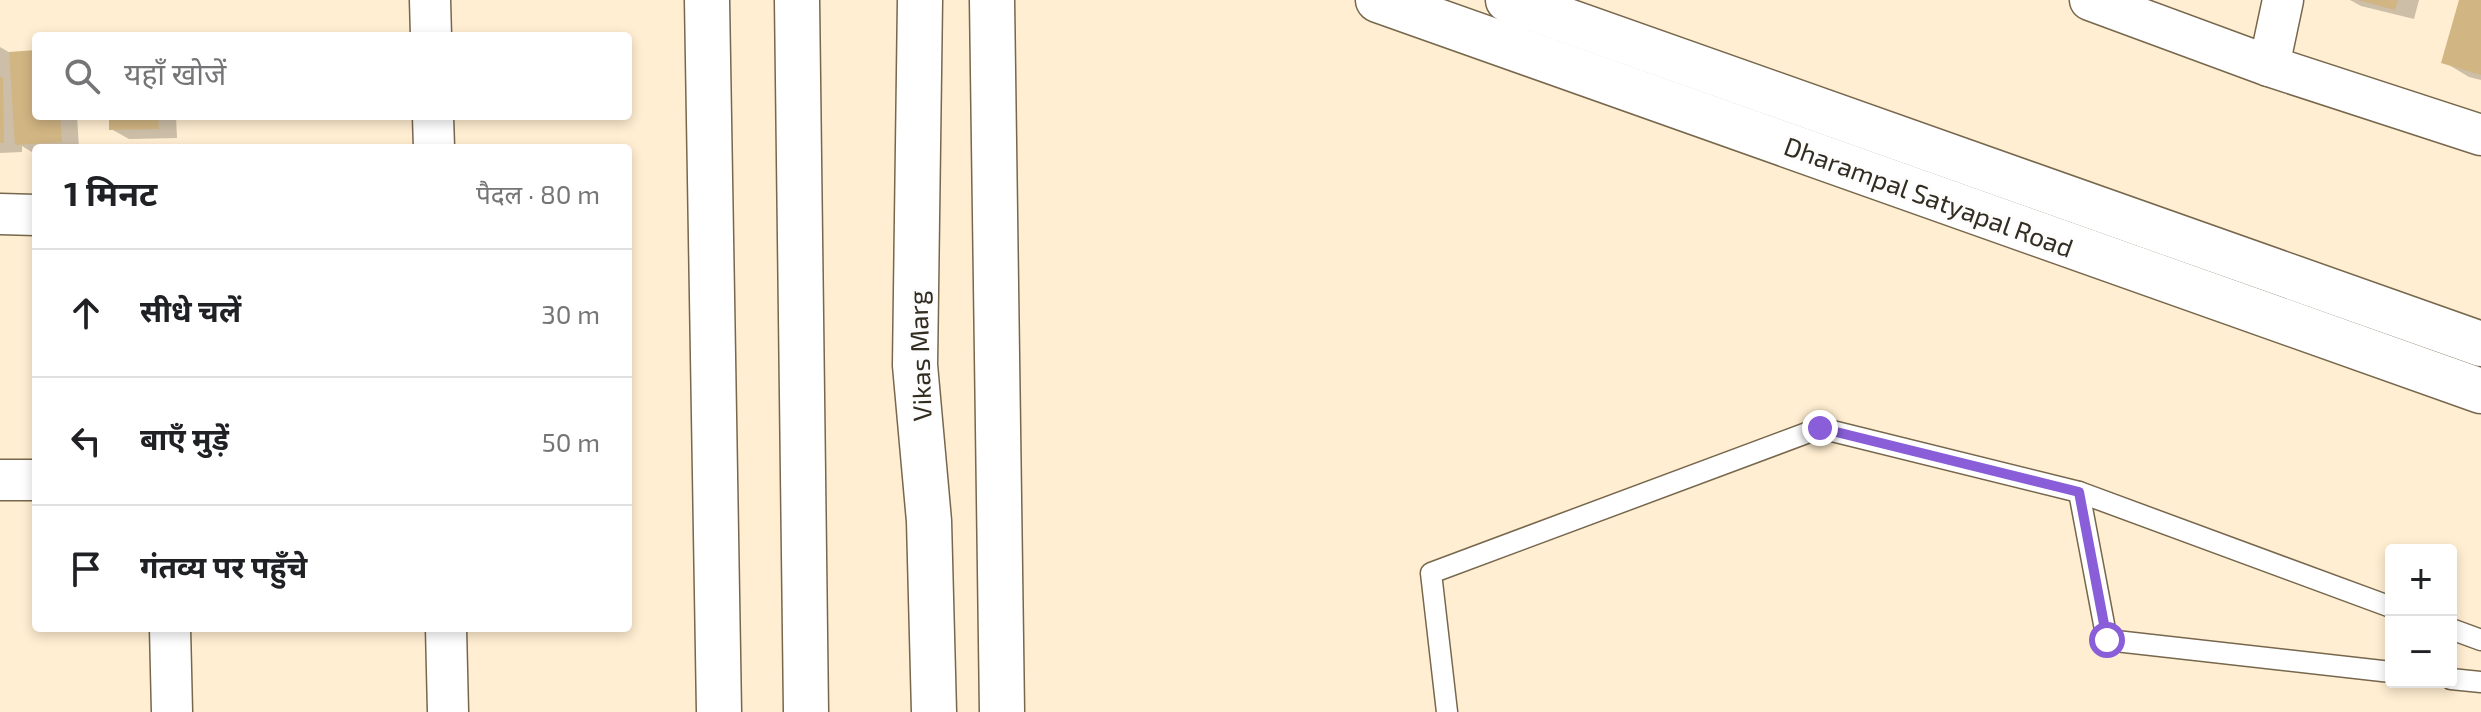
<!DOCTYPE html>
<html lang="hi">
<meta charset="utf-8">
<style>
body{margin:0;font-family:"Exo 2","Noto Sans Devanagari",sans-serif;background:#f2f2f2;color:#202124}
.controls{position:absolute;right:24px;bottom:24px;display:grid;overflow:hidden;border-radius:8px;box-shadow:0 4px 12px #0003}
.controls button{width:72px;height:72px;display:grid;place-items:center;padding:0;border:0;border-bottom:2px solid #e0e0e0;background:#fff;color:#202124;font:40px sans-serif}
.stop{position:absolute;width:24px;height:24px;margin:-18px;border:6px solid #895ed8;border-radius:50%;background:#fff}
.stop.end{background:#895ed8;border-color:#fff;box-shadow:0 2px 8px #0008}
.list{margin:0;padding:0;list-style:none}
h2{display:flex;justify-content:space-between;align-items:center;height:104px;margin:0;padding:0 32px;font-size:34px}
h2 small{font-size:26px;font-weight:400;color:#757577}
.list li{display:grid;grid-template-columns:52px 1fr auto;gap:24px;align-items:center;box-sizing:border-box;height:128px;padding:0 32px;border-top:2px solid #e0e0e0}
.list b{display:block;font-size:30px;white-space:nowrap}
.list em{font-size:26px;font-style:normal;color:#757577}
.icon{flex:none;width:44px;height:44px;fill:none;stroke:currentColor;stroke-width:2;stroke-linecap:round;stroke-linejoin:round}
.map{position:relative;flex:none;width:2481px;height:712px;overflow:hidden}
.search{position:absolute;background:#fff;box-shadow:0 4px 12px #0003;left:32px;top:32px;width:600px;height:88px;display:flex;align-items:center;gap:20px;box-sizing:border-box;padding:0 28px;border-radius:8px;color:#757577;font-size:30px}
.panel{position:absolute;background:#fff;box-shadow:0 4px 12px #0003;left:32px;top:144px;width:600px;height:488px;border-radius:8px}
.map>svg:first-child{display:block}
.shadow{fill:#0003}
.building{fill:#d1b583}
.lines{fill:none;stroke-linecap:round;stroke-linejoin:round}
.lane-casing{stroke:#76674d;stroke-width:23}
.street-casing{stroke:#76674d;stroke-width:43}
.secondary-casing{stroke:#76674d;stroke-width:47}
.lane{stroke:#fff;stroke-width:20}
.street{stroke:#fff;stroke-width:40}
.secondary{stroke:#fff;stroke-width:44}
.route{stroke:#895ed8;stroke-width:10}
.labels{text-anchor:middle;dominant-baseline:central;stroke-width:6;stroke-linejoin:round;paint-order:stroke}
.street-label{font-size:26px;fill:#322c21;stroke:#fdfdfd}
</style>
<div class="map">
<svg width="2481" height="712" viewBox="0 0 2481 712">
<rect width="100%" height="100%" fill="#ffeed1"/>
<g class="shadow">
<polygon points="2350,0 2419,0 2414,19 2361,6"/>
<polygon points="2462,0 2481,0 2481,80 2469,77 2444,62"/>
<polygon points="0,47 12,54 36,52 36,116 77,116 79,148 36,148 35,154 22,146 22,152 0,153"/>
<polygon points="111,116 176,116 177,138 129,139 111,129"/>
</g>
<g class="building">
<polygon points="2358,0 2398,0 2395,10"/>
<polygon points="2459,0 2481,0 2481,75 2441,63"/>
<polygon points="36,50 36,116 60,116 62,142 15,145 9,52"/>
<polygon points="0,77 3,77 4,143 0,143"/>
<polygon points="109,116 158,116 159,129 109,130"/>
</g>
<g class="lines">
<defs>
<g id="lane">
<polyline points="2079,492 2107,640 2391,672"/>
<polyline points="2451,629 2481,640"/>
<polyline points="2451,679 2481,682"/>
<polyline points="1447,712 1431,573 1820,428 2079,492 2391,607"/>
</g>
<g id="street">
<polyline points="430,0 431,36"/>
<polyline points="2090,0 2269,66 2481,135"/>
<polyline points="2269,66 2283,0"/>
<polyline points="433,116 434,148"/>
<polyline points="0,214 36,215"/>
<polyline points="0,480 36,480"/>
<polyline points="170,628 172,712"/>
<polyline points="446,628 448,712"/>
</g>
<g id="secondary">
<polyline points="707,0 719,712"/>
<polyline points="797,0 806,712"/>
<polyline points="920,0 915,365 929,521 934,712"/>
<polyline points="992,0 1002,712"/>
<polyline points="1378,0 2481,391"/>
<polyline points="1508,0 2481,344"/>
</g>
</defs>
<use href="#lane" class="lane-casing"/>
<use href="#street" class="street-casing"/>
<use href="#secondary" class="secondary-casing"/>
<use href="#lane" class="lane"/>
<use href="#street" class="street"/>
<use href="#secondary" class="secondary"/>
</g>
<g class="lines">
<polyline class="route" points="1820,428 2079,492 2107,640"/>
</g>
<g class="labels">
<g class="street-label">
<text transform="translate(1929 196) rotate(20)">Dharampal Satyapal Road</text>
<text transform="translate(919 356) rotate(-92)">Vikas Marg</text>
</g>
</g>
</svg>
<div class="controls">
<button>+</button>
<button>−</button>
</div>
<div class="stop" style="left:2107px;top:640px"></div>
<div class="stop end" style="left:1820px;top:428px"></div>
<div class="search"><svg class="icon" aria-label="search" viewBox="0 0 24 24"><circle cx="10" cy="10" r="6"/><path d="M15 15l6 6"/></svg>यहाँ खोजें</div>
<section class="panel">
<h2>1 मिनट<small>पैदल · 80 m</small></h2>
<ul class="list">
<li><svg class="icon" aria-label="ahead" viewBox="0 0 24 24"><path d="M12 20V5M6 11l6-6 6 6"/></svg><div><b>सीधे चलें</b></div><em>30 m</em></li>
<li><svg class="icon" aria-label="left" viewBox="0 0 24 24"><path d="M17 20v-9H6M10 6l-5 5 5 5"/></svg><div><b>बाएँ मुड़ें</b></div><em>50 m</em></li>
<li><svg class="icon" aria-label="arrive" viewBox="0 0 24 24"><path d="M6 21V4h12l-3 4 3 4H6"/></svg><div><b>गंतव्य पर पहुँचे</b></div></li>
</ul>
</section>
</div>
